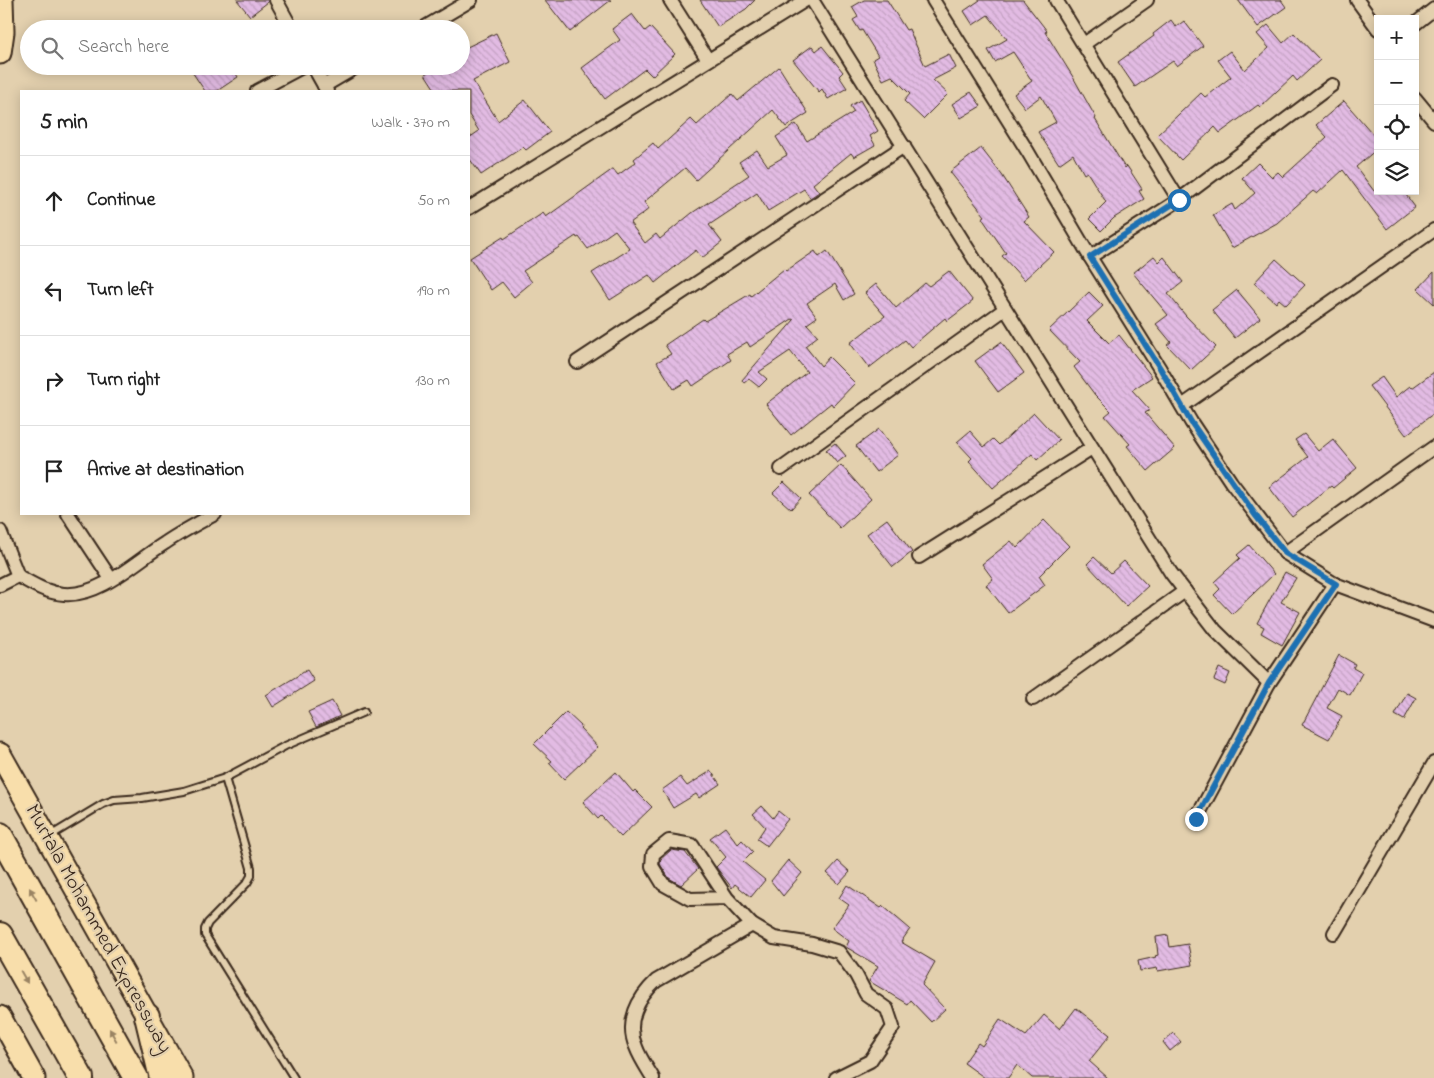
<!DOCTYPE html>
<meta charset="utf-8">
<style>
body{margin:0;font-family:"Indie Flower",sans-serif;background:#f6f6f6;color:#222}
.controls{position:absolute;right:15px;top:15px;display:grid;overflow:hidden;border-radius:0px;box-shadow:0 2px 12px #0003}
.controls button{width:45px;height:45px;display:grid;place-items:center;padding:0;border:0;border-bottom:1px solid #e0e0e0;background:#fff;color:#222;font:25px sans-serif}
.stop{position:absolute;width:15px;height:15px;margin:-11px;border:4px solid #1f6fb2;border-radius:50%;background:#fff}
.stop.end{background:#1f6fb2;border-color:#fff;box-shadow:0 1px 5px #0008}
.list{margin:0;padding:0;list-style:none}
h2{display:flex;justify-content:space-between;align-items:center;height:65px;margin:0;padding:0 20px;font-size:21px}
h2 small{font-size:16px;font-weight:400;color:#767676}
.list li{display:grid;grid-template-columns:32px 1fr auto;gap:15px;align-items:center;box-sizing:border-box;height:90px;padding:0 20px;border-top:1px solid #e0e0e0}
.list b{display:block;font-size:19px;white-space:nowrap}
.list em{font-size:16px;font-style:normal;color:#767676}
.icon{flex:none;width:28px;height:28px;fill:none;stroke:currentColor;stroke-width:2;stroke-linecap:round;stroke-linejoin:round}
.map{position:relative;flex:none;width:1434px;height:1078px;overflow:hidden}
.search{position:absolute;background:#fff;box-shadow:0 2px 12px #0003;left:20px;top:20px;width:450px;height:55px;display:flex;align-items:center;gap:12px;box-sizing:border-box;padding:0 18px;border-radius:28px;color:#767676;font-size:19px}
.panel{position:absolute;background:#fff;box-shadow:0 2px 12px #0003;left:20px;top:90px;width:450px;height:425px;border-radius:0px}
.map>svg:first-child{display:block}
.building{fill:url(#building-back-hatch);stroke:#3b2a1e}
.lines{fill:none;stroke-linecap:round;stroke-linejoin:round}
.service-casing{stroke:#3b2a1e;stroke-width:10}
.minor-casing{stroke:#3b2a1e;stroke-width:16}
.trunk-casing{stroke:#3b2a1e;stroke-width:25}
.motorway-casing{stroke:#3b2a1e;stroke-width:28}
.service{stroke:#e3d0ae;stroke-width:6}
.minor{stroke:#e3d0ae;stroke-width:12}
.trunk{stroke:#f8deab;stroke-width:21}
.motorway{stroke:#f8deab;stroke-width:24}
.oneway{fill:#9a8464}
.route{stroke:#1f6fb2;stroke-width:6}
.labels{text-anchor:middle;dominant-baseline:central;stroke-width:4.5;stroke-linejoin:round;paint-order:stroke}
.street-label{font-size:21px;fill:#3b2a1e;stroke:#e3d0ae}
</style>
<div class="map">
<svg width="1434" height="1078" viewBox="0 0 1434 1078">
<defs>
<pattern id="building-back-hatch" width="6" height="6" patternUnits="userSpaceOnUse" patternTransform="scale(1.25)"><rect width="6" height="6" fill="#e2bbe3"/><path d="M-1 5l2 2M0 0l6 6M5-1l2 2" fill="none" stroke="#c3a1c2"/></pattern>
</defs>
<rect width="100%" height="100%" fill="#e3d0ae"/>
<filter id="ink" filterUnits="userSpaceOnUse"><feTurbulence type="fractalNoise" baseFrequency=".02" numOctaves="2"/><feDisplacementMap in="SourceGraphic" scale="10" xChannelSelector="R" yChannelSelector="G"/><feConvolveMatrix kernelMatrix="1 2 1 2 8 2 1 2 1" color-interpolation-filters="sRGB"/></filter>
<g filter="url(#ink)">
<g class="building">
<polygon points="237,0 268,0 268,2 250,16"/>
<polygon points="545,0 611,0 570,32"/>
<polygon points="700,0 755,0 746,9 718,27"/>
<polygon points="864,0 887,0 906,30 909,29 925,66 949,54 956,68 933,80 948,94 923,119 904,101 910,94 892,76 883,80 873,59 878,56 862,30 860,31 853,20 858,17 852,7"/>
<polygon points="980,0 1023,0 1047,31 1045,32 1073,77 1096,118 1095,119 1125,168 1127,166 1142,189 1139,191 1144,199 1114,218 1101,231 1089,219 1106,202 1087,172 1084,174 1073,154 1059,164 1038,132 1056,122 1041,96 1025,108 1014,94 1032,81 1013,52 995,62 988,50 1007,39 988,15 973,25 964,11"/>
<polygon points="1238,0 1281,0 1286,7 1258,27"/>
<polygon points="632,14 645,31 650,27 675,54 652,76 645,69 605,99 582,68 620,40 612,29"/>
<polygon points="1171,20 1176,27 1184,21 1203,46 1177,66 1173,61 1135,87 1118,62 1154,36 1153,34"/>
<polygon points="1268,25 1283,43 1294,33 1320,60 1297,81 1293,76 1260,107 1258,105 1220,133 1215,127 1181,160 1157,135 1201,93 1205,97 1231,77 1218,60 1230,51 1245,70 1269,48 1257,34"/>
<polygon points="496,33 510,62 473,81 498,121 525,100 550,132 526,150 523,147 481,175 469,158 469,138 479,131 469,115 469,91 436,91 425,74 437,66 461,66 461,50"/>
<polygon points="812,46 816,51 822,46 843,72 839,76 847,88 828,99 822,89 819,92 793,60"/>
<polygon points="188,66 231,66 238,77 217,91 205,91"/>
<polygon points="779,67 808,113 786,127 773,110 696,180 685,168 644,202 649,209 630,223 645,243 656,234 660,239 692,213 749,175 739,162 757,150 768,166 787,155 776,137 796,124 807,141 854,112 850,106 860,100 878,131 870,136 875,145 854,157 851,153 813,184 819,192 810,198 804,189 768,211 757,193 709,225 722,242 702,258 696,250 655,283 649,275 610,300 592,273 630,249 615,230 588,249 579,237 577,238 576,236 523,271 532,282 514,297 502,282 491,290 470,258 503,237 504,239 543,213 546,217 613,169 618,175 636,162 634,159 653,143 658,149 691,119 697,125 732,94 738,101"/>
<polygon points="971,92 981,106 961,118 952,104"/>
<polygon points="1344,101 1378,140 1378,148 1356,167 1374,191 1403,191 1415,207 1387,229 1343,170 1317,194 1313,191 1277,223 1232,248 1213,215 1232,204 1235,210 1255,193 1242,178 1258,163 1272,177 1278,172 1283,177 1327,137 1316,125"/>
<polygon points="981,148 1002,175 1029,217 1024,221 1054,252 1024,280 1002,256 1006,253 982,218 985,216 950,172"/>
<polygon points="815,251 819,257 827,251 854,294 844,300 835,284 807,303 817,317 807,324 818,336 805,346 821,366 829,357 855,383 833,406 831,403 791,435 766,404 807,372 790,351 759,372 767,379 759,387 749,379 744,383 742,380 794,320 792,319 750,347 747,342 727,354 731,360 693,386 689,380 674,389 657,362 671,354 665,345 703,319 705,321 750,294 751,296 784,269 786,271"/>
<polygon points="1154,256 1159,262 1164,257 1183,282 1168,294 1186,316 1216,347 1191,370 1167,345 1171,342 1156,324 1168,315 1133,273"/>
<polygon points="1276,259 1305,285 1286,305 1279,299 1276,303 1254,283"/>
<polygon points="949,271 973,301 947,321 945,318 911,347 905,340 869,368 850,343 885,316 865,293 876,284 896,308 925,283 929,286"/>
<polygon points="1434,272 1434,304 1418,289"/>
<polygon points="1237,290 1260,318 1235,338 1212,310"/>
<polygon points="1089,292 1103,306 1087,321 1109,343 1119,335 1152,377 1132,390 1150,410 1145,413 1175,448 1148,471 1127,446 1130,444 1105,416 1111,411 1095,395 1074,367 1080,362 1049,330"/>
<polygon points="1001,342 1024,373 998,392 975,361"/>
<polygon points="1434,372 1434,413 1406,435 1369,386 1382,377 1396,397 1410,386 1412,388"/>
<polygon points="1034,413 1059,440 1037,460 1032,454 993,488 969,461 972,458 957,442 970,431 984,447 993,439 999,445"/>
<polygon points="879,429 898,455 876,472 856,446"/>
<polygon points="1304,434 1318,451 1333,439 1357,468 1333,488 1331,486 1292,517 1269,487 1308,457 1295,440"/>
<polygon points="835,443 846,456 837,463 826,450"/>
<polygon points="841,465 871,499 840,528 809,495"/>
<polygon points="784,482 801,498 791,509 773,493"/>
<polygon points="887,519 912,552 893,567 867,534"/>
<polygon points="1044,520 1069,546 1039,576 1045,585 1008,613 986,585 993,579 982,564 1011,541 1017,548"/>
<polygon points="1249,545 1274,574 1232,614 1214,595 1220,589 1214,582 1240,558 1237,555"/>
<polygon points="1094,557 1111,573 1124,561 1148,586 1126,606 1087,564"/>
<polygon points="1285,572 1296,578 1281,602 1300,612 1282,645 1261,633 1264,627 1257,623"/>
<polygon points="1339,655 1355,664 1353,668 1362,673 1350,695 1338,688 1327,708 1342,716 1329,739 1302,725"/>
<polygon points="1219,668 1230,673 1225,685 1214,680"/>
<polygon points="307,670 314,681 273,707 266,695"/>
<polygon points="1407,693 1416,698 1404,720 1395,715"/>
<polygon points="332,701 340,716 316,727 308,712"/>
<polygon points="566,712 581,726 580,728 598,747 564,779 549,763 552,761 534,744"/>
<polygon points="711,771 720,784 699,798 696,794 673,808 662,790 680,777 687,786"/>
<polygon points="616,772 633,792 635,790 652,807 621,837 601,816 598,819 583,802"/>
<polygon points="762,806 773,818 778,811 788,819 767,846 757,839 765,827 753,814"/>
<polygon points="725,827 738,844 742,840 753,852 743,862 765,880 751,897 735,884 732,888 716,867 726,857 710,838"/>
<polygon points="671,850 685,852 698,869 681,885 669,878 660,864 661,859"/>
<polygon points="788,860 802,873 783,896 771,881"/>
<polygon points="838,861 850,872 839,884 827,873"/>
<polygon points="847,885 881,908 883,906 910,929 901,942 935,962 922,985 945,1009 931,1022 910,1000 907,1004 869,981 878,966 846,947 849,941 832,928 849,905 839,898"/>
<polygon points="1168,935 1170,947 1188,944 1192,965 1158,971 1157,968 1140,971 1138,961 1156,957 1155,956 1158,955 1156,937"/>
<polygon points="1076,1008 1110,1035 1089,1061 1108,1078 1032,1078 1017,1065 1008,1078 985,1078 964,1063 978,1043 982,1046 1000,1019 1026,1036 1044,1015 1060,1029"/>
<polygon points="1173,1033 1181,1042 1170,1051 1163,1042"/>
</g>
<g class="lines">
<defs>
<g id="service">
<polyline points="225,778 251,868 251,876 247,883 208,923 205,929 205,935 294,1078"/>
<polyline points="50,836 103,804 114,800 142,798 184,791 225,778 285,746 364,712"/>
</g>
<g id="minor">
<polyline points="276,0 292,29"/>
<polyline points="670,0 708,60"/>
<polyline points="812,0 1171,573 1215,630 1269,683"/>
<polyline points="933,0 1028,152 1090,257 1160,369 1191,422 1231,482 1285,553 1335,584 1434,621"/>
<polyline points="1056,0 1179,200"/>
<polyline points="1357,0 1378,29"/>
<polyline points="1415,24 1434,9"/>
<polyline points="422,29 471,0"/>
<polyline points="1084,44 1147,0"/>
<polyline points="313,66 327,91"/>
<polyline points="324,86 358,66"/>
<polyline points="257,91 304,66"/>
<polyline points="1415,98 1434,121"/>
<polyline points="469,208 806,0"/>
<polyline points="1090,257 1179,200 1332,85"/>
<polyline points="577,362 904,146"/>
<polyline points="1182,406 1434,230"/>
<polyline points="781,469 1005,309"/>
<polyline points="68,514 111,579"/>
<polyline points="0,531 18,576"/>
<polyline points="1285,553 1434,447"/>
<polyline points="919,557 1092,448"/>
<path d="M0,585l18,-9c15,8 28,17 46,18 36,3 72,-33 101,-51 16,-11 33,-20 50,-29"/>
<polyline points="1033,699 1185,591"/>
<polyline points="1196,819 1269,683 1335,584"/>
<polyline points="727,898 690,899 663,884 652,866 653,854 669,841 692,845 727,898 752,925 774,938 812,944 839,952 856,975 866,994 887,1009 893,1027 870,1061 836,1078"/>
<polyline points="1334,933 1434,763"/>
<path d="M653,1078c-6,-10 -13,-20 -17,-31 -11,-25 2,-49 20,-66l96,-56"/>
</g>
<g id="trunk">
<polyline points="0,53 3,32 2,0"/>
<polyline points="0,754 182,1078"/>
<polyline points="0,1017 34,1078"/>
</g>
<g id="motorway">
<polyline points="0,835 136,1078"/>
<polyline points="0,935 81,1078"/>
<polyline points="147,1016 162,1078"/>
</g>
</defs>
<use href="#service" class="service-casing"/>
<use href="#minor" class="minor-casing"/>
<use href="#trunk" class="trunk-casing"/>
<use href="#motorway" class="motorway-casing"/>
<use href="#service" class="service"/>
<use href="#minor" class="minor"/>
<use href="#trunk" class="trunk"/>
<use href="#motorway" class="motorway"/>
</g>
<defs><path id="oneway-solid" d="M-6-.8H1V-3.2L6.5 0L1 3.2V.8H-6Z" transform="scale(1.25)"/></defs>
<g class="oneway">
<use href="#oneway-solid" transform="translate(33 894) rotate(-119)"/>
<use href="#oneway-solid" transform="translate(24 977) rotate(61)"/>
<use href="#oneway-solid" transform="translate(113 1035) rotate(-119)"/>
</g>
</g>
<g class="lines" filter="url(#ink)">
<polyline class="route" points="1179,200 1090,257 1160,368 1191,422 1256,516 1285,553 1336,584 1269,683 1196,819"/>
</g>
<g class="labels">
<g class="street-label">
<text transform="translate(98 929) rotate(61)">Murtala Mohammed Expressway</text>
</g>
</g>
</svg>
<div class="controls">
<button>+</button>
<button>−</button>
<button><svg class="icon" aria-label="locate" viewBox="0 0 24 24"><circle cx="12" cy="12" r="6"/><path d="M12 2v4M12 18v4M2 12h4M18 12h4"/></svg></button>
<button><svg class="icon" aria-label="layers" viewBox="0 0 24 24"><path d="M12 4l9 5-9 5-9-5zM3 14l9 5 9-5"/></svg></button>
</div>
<div class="stop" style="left:1179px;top:200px"></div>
<div class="stop end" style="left:1196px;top:819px"></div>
<div class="search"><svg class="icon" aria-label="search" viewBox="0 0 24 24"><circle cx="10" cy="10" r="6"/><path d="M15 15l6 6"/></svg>Search here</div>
<section class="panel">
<h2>5 min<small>Walk · 370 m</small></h2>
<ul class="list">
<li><svg class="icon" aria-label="ahead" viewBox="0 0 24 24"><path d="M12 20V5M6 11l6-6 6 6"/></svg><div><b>Continue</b></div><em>50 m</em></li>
<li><svg class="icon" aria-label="left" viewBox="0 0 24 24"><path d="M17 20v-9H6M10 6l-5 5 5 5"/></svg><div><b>Turn left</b></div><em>190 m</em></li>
<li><svg class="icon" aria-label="right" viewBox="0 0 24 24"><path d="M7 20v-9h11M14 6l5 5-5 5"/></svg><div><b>Turn right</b></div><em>130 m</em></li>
<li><svg class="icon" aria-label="arrive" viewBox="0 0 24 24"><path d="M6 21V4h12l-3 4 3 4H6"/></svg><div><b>Arrive at destination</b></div></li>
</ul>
</section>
</div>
